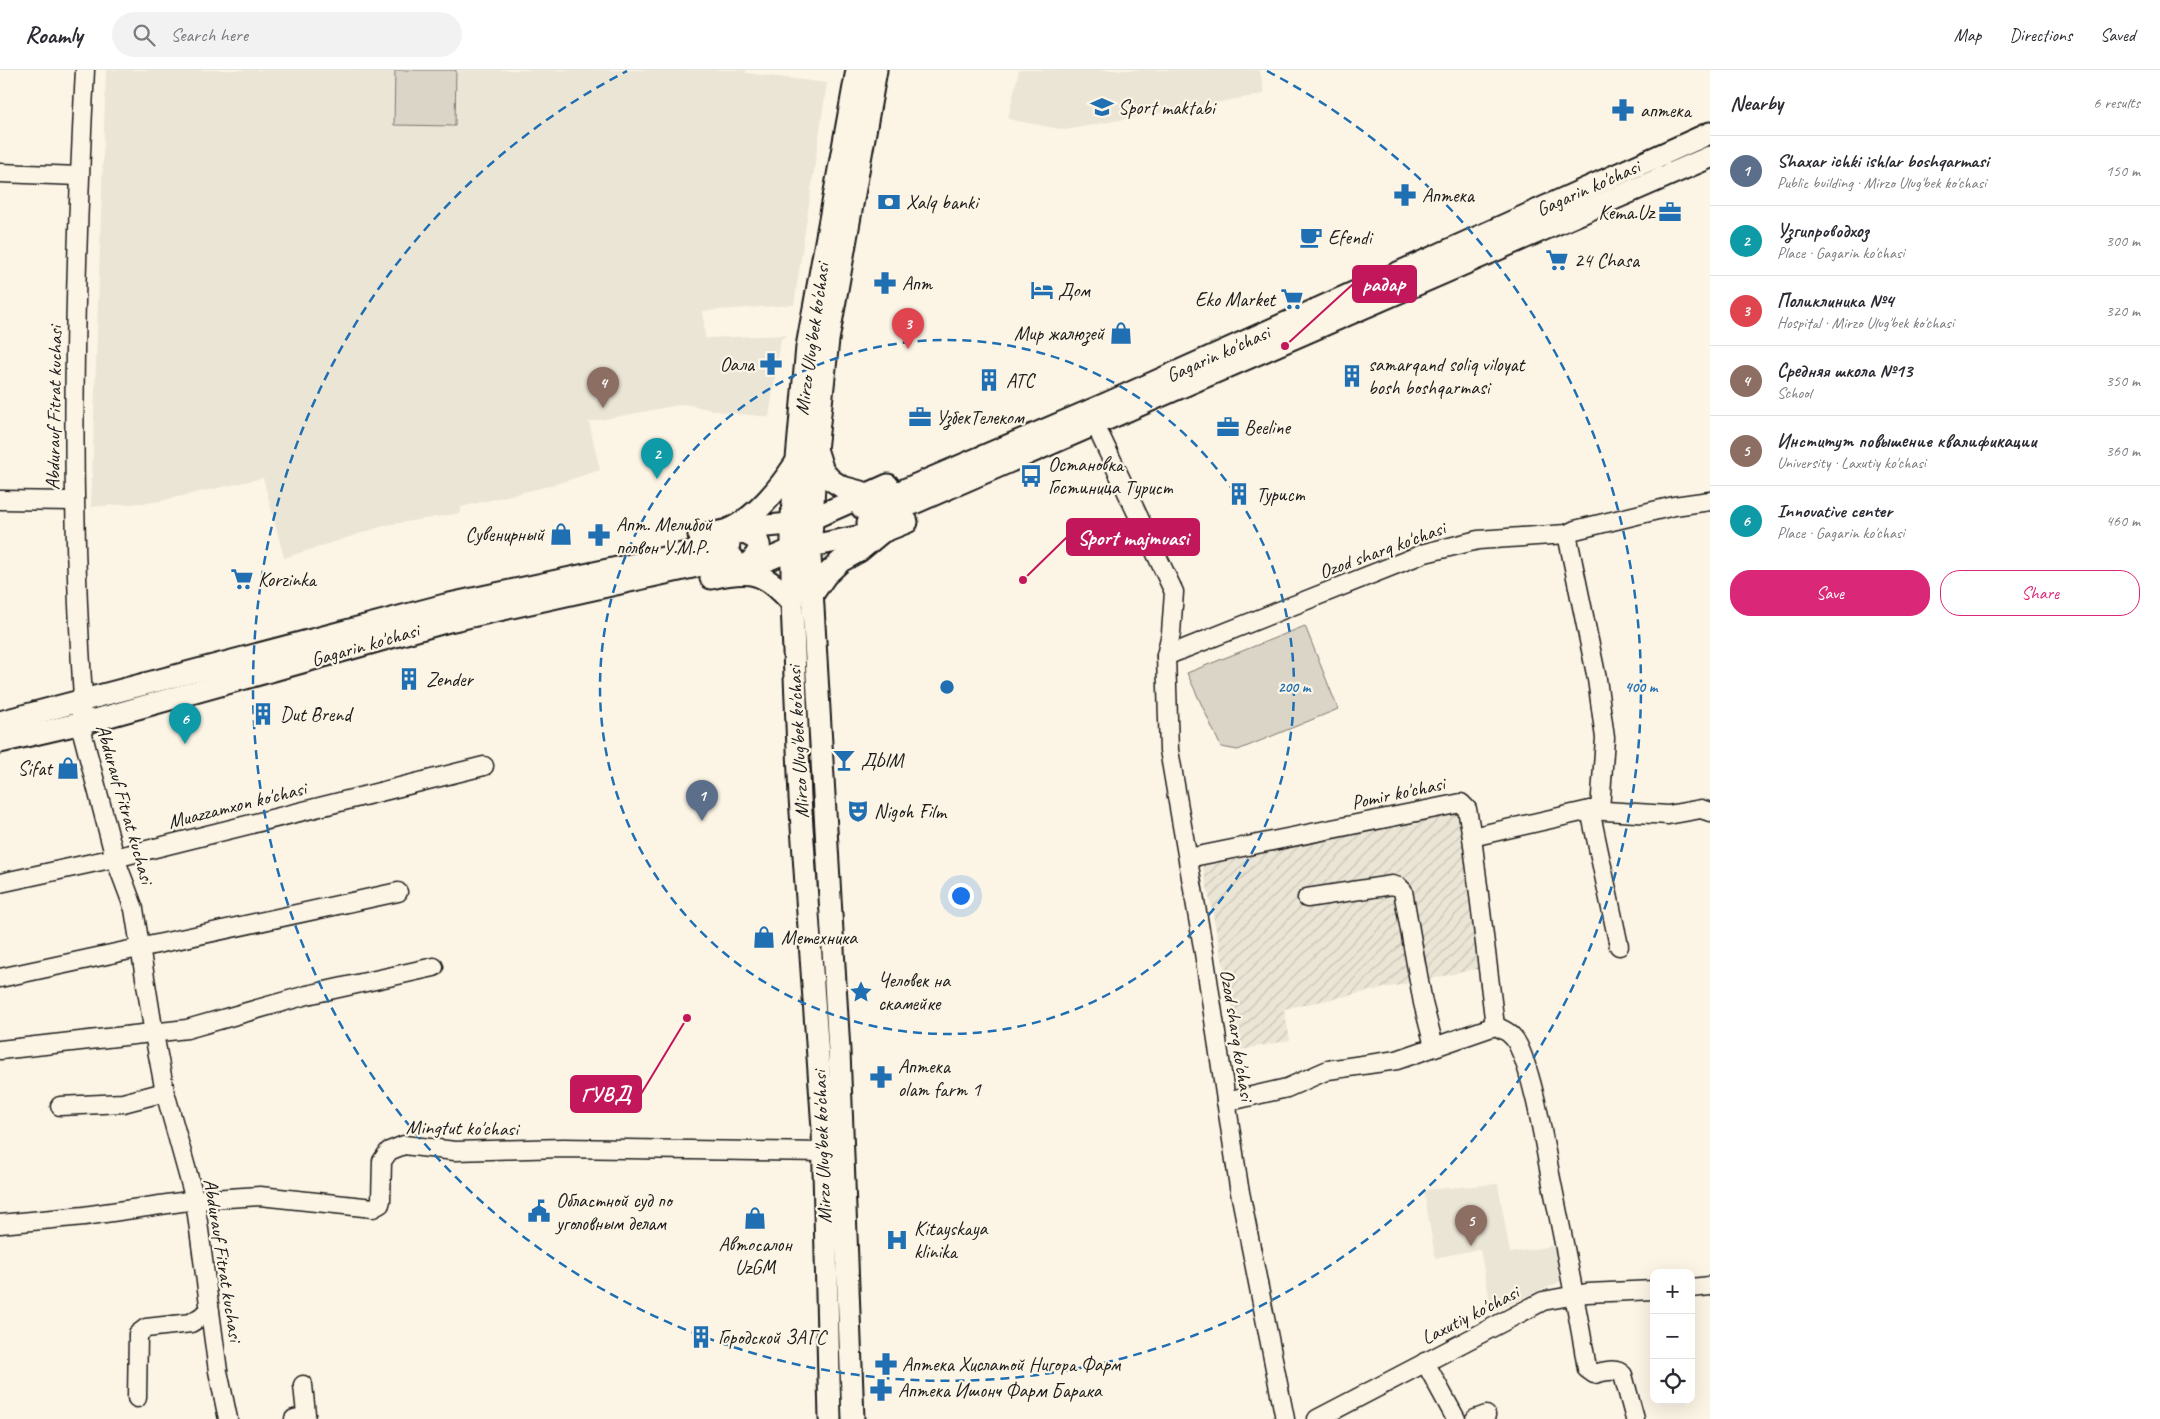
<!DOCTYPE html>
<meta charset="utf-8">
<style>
body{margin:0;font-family:Caveat,sans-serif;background:#f2f2f3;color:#2b2b33}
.controls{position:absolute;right:15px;bottom:15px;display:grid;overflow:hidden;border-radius:10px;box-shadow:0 5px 20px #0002}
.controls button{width:45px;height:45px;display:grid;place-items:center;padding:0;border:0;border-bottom:1px solid #e1e1e2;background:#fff;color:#2b2b33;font:25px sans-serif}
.you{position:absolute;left:960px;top:825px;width:18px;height:18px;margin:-12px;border:4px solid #fff;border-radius:50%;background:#1a73e8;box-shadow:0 0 0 8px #1a73e833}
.badge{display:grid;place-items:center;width:32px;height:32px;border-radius:50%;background:#db2777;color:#fff;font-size:16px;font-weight:700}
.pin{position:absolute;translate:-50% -41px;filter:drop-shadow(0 1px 2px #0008)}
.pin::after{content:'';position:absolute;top:26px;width:18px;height:15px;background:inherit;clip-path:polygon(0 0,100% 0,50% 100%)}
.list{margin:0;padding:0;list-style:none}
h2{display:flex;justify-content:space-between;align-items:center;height:65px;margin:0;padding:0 20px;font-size:21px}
h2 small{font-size:16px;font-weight:400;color:#7c7c81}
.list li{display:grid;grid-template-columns:32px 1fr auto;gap:15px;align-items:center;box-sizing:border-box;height:70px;padding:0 20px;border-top:1px solid #e1e1e2}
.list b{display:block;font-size:19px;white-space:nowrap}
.list p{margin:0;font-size:16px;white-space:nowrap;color:#7c7c81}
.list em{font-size:16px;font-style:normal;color:#7c7c81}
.actions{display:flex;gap:10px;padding:15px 20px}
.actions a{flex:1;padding:11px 0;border:1px solid #db2777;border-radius:20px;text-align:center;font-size:18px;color:#db2777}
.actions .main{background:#db2777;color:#fff}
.icon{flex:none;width:28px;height:28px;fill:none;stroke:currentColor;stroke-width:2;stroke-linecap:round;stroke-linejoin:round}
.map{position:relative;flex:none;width:1710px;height:1349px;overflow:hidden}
header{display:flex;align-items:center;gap:30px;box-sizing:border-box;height:70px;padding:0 25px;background:#fff;border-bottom:1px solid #e1e1e2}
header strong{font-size:24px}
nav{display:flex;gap:28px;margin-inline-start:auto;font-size:18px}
.search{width:350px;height:45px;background:#f2f2f3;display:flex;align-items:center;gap:12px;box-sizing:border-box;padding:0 18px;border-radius:28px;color:#7c7c81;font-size:19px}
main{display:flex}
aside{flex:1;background:#fff}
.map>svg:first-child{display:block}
.built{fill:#ebe5d6}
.industrial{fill:url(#industrial-furrows)}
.green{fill:#dbd5c8;stroke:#7c7872}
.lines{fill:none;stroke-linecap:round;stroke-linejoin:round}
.minor-casing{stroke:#1c1c1c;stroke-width:21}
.major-casing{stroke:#1c1c1c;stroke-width:25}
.minor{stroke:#fcf5e5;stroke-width:18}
.major{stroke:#fcf5e5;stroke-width:21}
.ring{fill:none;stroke:#1f6fb2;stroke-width:2.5;stroke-dasharray:9 6}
.labels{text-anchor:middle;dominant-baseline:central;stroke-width:4.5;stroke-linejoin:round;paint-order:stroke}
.poi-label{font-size:20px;fill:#1c1c1c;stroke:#fcf5e5;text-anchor:start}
.street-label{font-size:20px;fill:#1c1c1c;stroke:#fcf5e5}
.centre{fill:#1f6fb2;stroke:#fcf5e5;stroke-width:2.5}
.ring-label{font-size:15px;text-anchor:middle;font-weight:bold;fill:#1f6fb2;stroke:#fcf5e5;stroke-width:4.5;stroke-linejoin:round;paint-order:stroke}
.leader{fill:none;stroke:#c2185b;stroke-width:2}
.callout-dot{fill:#c2185b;stroke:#fcf5e5;stroke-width:2}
.callout{fill:#c2185b;stroke:#c2185b;stroke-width:2}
.callout-label{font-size:21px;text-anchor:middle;font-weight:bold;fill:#fff}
</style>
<header>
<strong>Roamly</strong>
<div class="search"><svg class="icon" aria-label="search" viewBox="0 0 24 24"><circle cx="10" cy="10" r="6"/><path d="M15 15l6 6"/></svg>Search here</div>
<nav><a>Map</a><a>Directions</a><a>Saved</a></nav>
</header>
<main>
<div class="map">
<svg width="1710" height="1349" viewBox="0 0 1710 1349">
<defs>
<pattern id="industrial-furrows" width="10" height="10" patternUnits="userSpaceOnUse" patternTransform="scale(1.25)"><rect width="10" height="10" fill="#ebe5d6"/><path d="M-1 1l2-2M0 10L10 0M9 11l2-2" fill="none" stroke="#c9c4b7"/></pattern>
</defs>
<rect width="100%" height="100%" fill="#fcf5e5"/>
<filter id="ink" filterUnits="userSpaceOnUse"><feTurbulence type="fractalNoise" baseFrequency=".02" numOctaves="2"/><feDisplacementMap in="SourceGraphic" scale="10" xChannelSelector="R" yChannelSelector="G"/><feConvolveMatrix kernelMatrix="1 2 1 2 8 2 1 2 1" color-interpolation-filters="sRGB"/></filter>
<g filter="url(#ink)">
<g class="built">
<polygon points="106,0 746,0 746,3 827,13 794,235 703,241 705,268 787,265 781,269 769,347 723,342 684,334 589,352 600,400 553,415 461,437 461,443 387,455 284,488 263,408 155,432 91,437"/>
<polygon points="1019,0 1260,0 1264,24 1065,60 1008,49"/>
<polygon points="1498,1114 1510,1183 1564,1174 1569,1208 1492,1242 1480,1179 1435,1188 1424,1120"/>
</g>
<polygon class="industrial" points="1463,734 1496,895 1284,939 1290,970 1241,980 1201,788"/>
<g class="green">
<polygon points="395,0 456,0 455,56 394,55"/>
<polygon points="1305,556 1338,639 1238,680 1221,677 1187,603"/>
</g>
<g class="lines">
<defs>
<g id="minor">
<path d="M85,0c-11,209 -16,419 -2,628l-3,26 35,134 19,51 20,125 11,58 30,108 23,171 10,48"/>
<polyline points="0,103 79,106"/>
<polyline points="1101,367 1174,522 1171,563 1166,586 1169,680 1204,883 1239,1117 1285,1349"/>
<polyline points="0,430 73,431"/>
<polyline points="1567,464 1597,609 1605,668 1600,740"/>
<polyline points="1166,586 1425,483 1478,470 1567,464 1575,460 1674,436 1710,431"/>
<polyline points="1590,740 1619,876"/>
<polyline points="1472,767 1590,740 1668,745 1701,739 1710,742"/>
<polyline points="1188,788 1461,733 1467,739 1472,767 1495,956"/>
<polyline points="0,813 115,788 484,696"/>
<polyline points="1307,828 1392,815 1399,817 1403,821 1423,933 1434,976"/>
<polyline points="0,908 398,822"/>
<polyline points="0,980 187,959 307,925 434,897"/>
<path d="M1226,1032l61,-14 41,-18 69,-10 98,-34c10,4 18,8 23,19 16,34 25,91 32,129 13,65 27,130 37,195l7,5c9,-2 22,-7 29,1l12,44"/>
<polyline points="60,1036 123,1033 165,1022"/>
<polyline points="0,1154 84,1146 195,1130 260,1126 373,1138 380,1134 381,1130 382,1091 389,1081 404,1075 455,1081 563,1078 824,1082"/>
<polyline points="1691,1218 1710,1216"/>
<polyline points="1425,1292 1456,1349"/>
<polyline points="137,1328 138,1264 146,1258 191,1253 210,1241"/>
<polyline points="294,1349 303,1347 306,1344 303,1315"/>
<polyline points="1317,1349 1543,1231 1587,1223 1654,1220"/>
<polyline points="1475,1349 1486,1345"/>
</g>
<g id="major">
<polyline points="817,382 823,401 831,410 842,417 868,424 888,415"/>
<polyline points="862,438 1108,333 1710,63"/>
<polyline points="868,453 1710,87"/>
<polyline points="730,459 791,454 811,449 868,424"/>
<path d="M733,460c32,8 34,17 10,39"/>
<path d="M699,465c10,-2 22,-2 31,-6 26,-12 50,-42 65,-65"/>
<polyline points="741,501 791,480 877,463"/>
<path d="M711,508c40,-9 53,-7 81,25"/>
<polyline points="812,525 826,505 841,491 859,481 882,462 907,452"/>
<polyline points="0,652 445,535 729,474"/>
<polyline points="0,672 95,650 449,551 733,488"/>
<polyline points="830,1349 823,1059 800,728 792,533 792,445 807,277 857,0"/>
<polyline points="853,1349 839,981 810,486 816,380 828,270 876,0"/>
</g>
</defs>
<use href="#minor" class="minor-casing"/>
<use href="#major" class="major-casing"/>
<use href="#minor" class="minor"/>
<use href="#major" class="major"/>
</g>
</g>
<g class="ring">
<circle cx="947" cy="617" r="347"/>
<path d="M1267 1A694 694 0 1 1 627 1"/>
</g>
<defs>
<symbol id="school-bare" viewBox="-9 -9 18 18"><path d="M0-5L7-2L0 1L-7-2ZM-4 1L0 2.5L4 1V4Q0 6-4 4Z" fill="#1f6fb2" stroke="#fcf5e5" stroke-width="2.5" paint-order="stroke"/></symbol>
<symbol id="pharmacy-bare" viewBox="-9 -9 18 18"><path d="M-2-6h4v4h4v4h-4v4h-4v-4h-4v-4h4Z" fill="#1f6fb2" stroke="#fcf5e5" stroke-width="2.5" paint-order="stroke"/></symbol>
<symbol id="bank-bare" viewBox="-9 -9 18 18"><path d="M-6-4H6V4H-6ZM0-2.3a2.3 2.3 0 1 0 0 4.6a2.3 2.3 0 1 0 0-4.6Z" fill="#1f6fb2" stroke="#fcf5e5" stroke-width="2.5" paint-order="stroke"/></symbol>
<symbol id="office-bare" viewBox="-9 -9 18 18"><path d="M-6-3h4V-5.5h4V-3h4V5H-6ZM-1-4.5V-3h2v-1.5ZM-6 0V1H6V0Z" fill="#1f6fb2" stroke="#fcf5e5" stroke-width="2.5" paint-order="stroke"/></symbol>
<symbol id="cafe-bare" viewBox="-9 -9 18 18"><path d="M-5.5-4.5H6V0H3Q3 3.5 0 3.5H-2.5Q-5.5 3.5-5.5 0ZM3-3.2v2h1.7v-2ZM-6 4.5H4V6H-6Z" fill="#1f6fb2" stroke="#fcf5e5" stroke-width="2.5" paint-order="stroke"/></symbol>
<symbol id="supermarket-bare" viewBox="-9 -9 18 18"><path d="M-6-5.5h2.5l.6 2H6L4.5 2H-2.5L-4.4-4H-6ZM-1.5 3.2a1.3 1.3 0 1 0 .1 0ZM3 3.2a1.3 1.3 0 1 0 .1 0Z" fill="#1f6fb2" stroke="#fcf5e5" stroke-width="2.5" paint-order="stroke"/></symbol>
<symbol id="hotel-bare" viewBox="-9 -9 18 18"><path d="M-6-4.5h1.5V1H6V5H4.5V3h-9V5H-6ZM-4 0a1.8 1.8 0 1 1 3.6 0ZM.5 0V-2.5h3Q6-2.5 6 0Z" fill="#1f6fb2" stroke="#fcf5e5" stroke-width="2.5" paint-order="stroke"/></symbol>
<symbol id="shop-bare" viewBox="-9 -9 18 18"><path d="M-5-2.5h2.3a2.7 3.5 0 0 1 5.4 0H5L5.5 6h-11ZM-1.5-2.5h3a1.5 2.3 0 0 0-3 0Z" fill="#1f6fb2" stroke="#fcf5e5" stroke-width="2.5" paint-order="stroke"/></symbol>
<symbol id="building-bare" viewBox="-9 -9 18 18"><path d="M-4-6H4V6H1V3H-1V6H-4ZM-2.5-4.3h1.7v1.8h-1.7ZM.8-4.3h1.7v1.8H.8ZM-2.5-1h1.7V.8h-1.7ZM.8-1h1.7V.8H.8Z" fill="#1f6fb2" stroke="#fcf5e5" stroke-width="2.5" paint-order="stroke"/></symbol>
<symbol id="bus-bare" viewBox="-9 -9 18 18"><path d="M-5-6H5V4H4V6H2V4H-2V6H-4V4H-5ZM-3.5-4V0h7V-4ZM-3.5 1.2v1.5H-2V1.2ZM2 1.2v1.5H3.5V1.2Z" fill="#1f6fb2" stroke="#fcf5e5" stroke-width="2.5" paint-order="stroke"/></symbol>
<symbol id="bar-bare" viewBox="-9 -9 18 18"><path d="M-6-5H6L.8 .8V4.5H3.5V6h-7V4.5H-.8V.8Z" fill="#1f6fb2" stroke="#fcf5e5" stroke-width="2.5" paint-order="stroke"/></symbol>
<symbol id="theatre-bare" viewBox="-9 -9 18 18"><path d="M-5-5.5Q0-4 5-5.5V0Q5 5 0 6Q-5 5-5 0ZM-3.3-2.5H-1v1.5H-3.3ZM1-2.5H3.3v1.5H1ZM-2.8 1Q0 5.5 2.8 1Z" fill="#1f6fb2" stroke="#fcf5e5" stroke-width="2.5" paint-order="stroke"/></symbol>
<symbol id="sight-bare" viewBox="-9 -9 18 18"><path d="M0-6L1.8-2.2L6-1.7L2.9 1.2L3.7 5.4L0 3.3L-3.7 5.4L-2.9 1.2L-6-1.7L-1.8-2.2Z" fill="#1f6fb2" stroke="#fcf5e5" stroke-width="2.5" paint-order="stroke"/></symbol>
<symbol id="civic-bare" viewBox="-9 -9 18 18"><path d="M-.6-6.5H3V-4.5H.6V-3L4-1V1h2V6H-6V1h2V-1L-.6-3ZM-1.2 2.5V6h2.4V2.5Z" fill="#1f6fb2" stroke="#fcf5e5" stroke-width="2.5" paint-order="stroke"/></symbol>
<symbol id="hospital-bare" viewBox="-9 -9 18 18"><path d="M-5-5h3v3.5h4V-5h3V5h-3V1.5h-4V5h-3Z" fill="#1f6fb2" stroke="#fcf5e5" stroke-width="2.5" paint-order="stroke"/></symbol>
</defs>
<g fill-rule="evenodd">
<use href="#school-bare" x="1086" y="21" width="32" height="32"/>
<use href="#pharmacy-bare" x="1607" y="24" width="32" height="32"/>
<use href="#pharmacy-bare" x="1389" y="109" width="32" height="32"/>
<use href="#bank-bare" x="873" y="116" width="32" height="32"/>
<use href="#office-bare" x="1654" y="126" width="32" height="32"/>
<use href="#cafe-bare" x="1295" y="151" width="32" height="32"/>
<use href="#supermarket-bare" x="1541" y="174" width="32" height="32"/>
<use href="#pharmacy-bare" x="869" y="197" width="32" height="32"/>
<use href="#hotel-bare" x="1026" y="204" width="32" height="32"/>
<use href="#supermarket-bare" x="1276" y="213" width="32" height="32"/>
<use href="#shop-bare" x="1105" y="247" width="32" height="32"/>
<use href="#pharmacy-bare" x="755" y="278" width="32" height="32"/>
<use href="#building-bare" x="1336" y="290" width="32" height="32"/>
<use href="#building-bare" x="973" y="294" width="32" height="32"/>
<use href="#office-bare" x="904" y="331" width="32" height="32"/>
<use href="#office-bare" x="1212" y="341" width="32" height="32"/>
<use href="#bus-bare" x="1015" y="390" width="32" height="32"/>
<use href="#building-bare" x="1223" y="408" width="32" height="32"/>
<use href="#shop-bare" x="545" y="448" width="32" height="32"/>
<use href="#pharmacy-bare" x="583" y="449" width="32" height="32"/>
<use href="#supermarket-bare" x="226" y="493" width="32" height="32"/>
<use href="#building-bare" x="393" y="593" width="32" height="32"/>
<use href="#building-bare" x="247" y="628" width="32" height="32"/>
<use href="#bar-bare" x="828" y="674" width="32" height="32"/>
<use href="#shop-bare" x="52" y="682" width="32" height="32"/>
<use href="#theatre-bare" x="842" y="725" width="32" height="32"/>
<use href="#shop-bare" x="748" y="851" width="32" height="32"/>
<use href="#sight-bare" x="845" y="906" width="32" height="32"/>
<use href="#pharmacy-bare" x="865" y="991" width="32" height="32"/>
<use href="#civic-bare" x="523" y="1125" width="32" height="32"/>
<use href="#shop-bare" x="739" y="1132" width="32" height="32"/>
<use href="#hospital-bare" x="881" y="1154" width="32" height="32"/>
<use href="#building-bare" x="685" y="1251" width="32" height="32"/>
<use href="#pharmacy-bare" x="870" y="1278" width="32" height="32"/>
<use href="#pharmacy-bare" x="865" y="1304" width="32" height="32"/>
</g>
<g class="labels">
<g class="poi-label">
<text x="1118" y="37">Sport maktabi</text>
<text x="1640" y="40">аптека</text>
<text x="1422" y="125">Аптека</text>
<text x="906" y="132">Xalq banki</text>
<text x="1654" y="142" text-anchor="end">Kema.Uz</text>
<text x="1328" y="167">Efendi</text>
<text x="1574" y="190">24 Chasa</text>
<text x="902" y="213">Апт</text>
<text x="1058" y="220">Дом</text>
<text x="1275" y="229" text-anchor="end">Eko Market</text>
<text x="1104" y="263" text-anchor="end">Мир жалюзей</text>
<text x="754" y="294" text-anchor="end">Оала</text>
<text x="1368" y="294">samarqand soliq viloyat<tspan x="1368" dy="23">bosh boshqarmasi</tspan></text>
<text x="1006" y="310">ATC</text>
<text x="936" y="347">УзбекТелеком</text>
<text x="1244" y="357">Beeline</text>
<text x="1048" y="394">Остановка<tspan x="1048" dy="23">Гостиница Турист</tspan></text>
<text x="1256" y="424">Турист</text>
<text x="616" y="454">Апт. Мелибой<tspan x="616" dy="23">полвон У.М.Р.</tspan></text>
<text x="544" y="464" text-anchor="end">Сувенирный</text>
<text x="258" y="509">Korzinka</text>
<text x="426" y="609">Zender</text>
<text x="280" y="644">Dut Brend</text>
<text x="861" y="690">ДЫМ</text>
<text x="52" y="698" text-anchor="end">Sifat</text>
<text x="874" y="741">Nigoh Film</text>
<text x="781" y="867">Метехника</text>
<text x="878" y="910">Человек на<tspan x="878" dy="23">скамейке</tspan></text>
<text x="898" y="996">Аптека<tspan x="898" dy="23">olam farm 1</tspan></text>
<text x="556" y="1130">Областной суд по<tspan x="556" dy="23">уголовным делам</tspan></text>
<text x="914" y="1158">Kitayskaya<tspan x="914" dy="23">klinika</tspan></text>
<text x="755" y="1174" text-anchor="middle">Автосалон<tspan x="755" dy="23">UzGM</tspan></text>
<text x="718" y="1267">Городской ЗАГС</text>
<text x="902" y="1294">Аптека Хислатой Нигора Фарм</text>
<text x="898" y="1320">Аптека Ишонч Фарм Барака</text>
</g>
<g class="street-label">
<text transform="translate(1588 118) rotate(-24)">Gagarin ko'chasi</text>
<text transform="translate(812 269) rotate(-82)">Mirzo Ulug'bek ko'chasi</text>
<text transform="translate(1218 284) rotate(-24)">Gagarin ko'chasi</text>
<text transform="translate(54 338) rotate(-89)">Abdurauf Fitrat kuchasi</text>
<text transform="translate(1382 480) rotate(-20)">Ozod sharq ko'chasi</text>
<text transform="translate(365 575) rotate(-16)">Gagarin ko'chasi</text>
<text transform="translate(798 672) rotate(-93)">Mirzo Ulug'bek ko'chasi</text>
<text transform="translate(1398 723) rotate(-12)">Pomir ko'chasi</text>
<text transform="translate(125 734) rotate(74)">Abdurauf Fitrat kuchasi</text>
<text transform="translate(237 735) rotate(-14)">Muazzamxon ko'chasi</text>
<text transform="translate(1237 965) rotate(81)">Ozod sharq ko'chasi</text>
<text transform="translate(462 1058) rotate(1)">Mingtut ko'chasi</text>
<text transform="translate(822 1077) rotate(-92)">Mirzo Ulug'bek ko'chasi</text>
<text transform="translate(223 1190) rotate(81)">Abdurauf Fitrat kuchasi</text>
<text transform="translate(1470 1245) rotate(-27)">Laxutiy ko'chasi</text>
</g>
</g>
<circle cx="947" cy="617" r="8" class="centre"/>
<g class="ring-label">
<text x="1294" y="622">200 m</text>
<text x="1641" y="622">400 m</text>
</g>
<path class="leader" d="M1285 276L1353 214M1023 510L1067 467M687 948L641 1024"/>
<g class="callout-dot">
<circle cx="1285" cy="276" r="5"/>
<circle cx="1023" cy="510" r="5"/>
<circle cx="687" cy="948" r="5"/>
</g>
<g class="callout">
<rect x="1353" y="196" width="63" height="36" rx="5"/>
<rect x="1067" y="449" width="132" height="36" rx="5"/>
<rect x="571" y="1006" width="70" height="36" rx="5"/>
</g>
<g class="callout-label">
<text x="1384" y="221">радар</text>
<text x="1133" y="475">Sport majmuasi</text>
<text x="606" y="1031">ГУВД</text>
</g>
</svg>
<div class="controls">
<button>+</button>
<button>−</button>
<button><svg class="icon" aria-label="locate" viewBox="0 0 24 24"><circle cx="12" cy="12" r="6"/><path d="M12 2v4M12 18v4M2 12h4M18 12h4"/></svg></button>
</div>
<div class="you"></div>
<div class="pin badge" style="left:702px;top:751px;background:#5c6f8a">1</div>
<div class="pin badge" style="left:657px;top:409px;background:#0f9aa8">2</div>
<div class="pin badge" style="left:908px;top:279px;background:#e0444e">3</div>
<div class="pin badge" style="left:603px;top:338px;background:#8d6e63">4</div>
<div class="pin badge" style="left:1471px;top:1176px;background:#8d6e63">5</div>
<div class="pin badge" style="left:185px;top:674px;background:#0f9aa8">6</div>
</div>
<aside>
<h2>Nearby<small>6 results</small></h2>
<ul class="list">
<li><span class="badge" style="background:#5c6f8a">1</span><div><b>Shaxar ichki ishlar boshqarmasi</b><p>Public building · Mirzo Ulug'bek ko'chasi</p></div><em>150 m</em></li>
<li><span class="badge" style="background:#0f9aa8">2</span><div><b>Узгипроводхоз</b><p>Place · Gagarin ko'chasi</p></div><em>300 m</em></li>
<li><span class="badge" style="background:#e0444e">3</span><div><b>Поликлиника №4</b><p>Hospital · Mirzo Ulug'bek ko'chasi</p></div><em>320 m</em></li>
<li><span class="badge" style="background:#8d6e63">4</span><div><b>Средняя школа №13</b><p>School</p></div><em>350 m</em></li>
<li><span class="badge" style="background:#8d6e63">5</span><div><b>Институт повышение квалификации</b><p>University · Laxutiy ko'chasi</p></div><em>360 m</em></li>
<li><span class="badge" style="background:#0f9aa8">6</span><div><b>Innovative center</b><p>Place · Gagarin ko'chasi</p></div><em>460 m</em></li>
</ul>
<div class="actions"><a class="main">Save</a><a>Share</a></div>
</aside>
</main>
